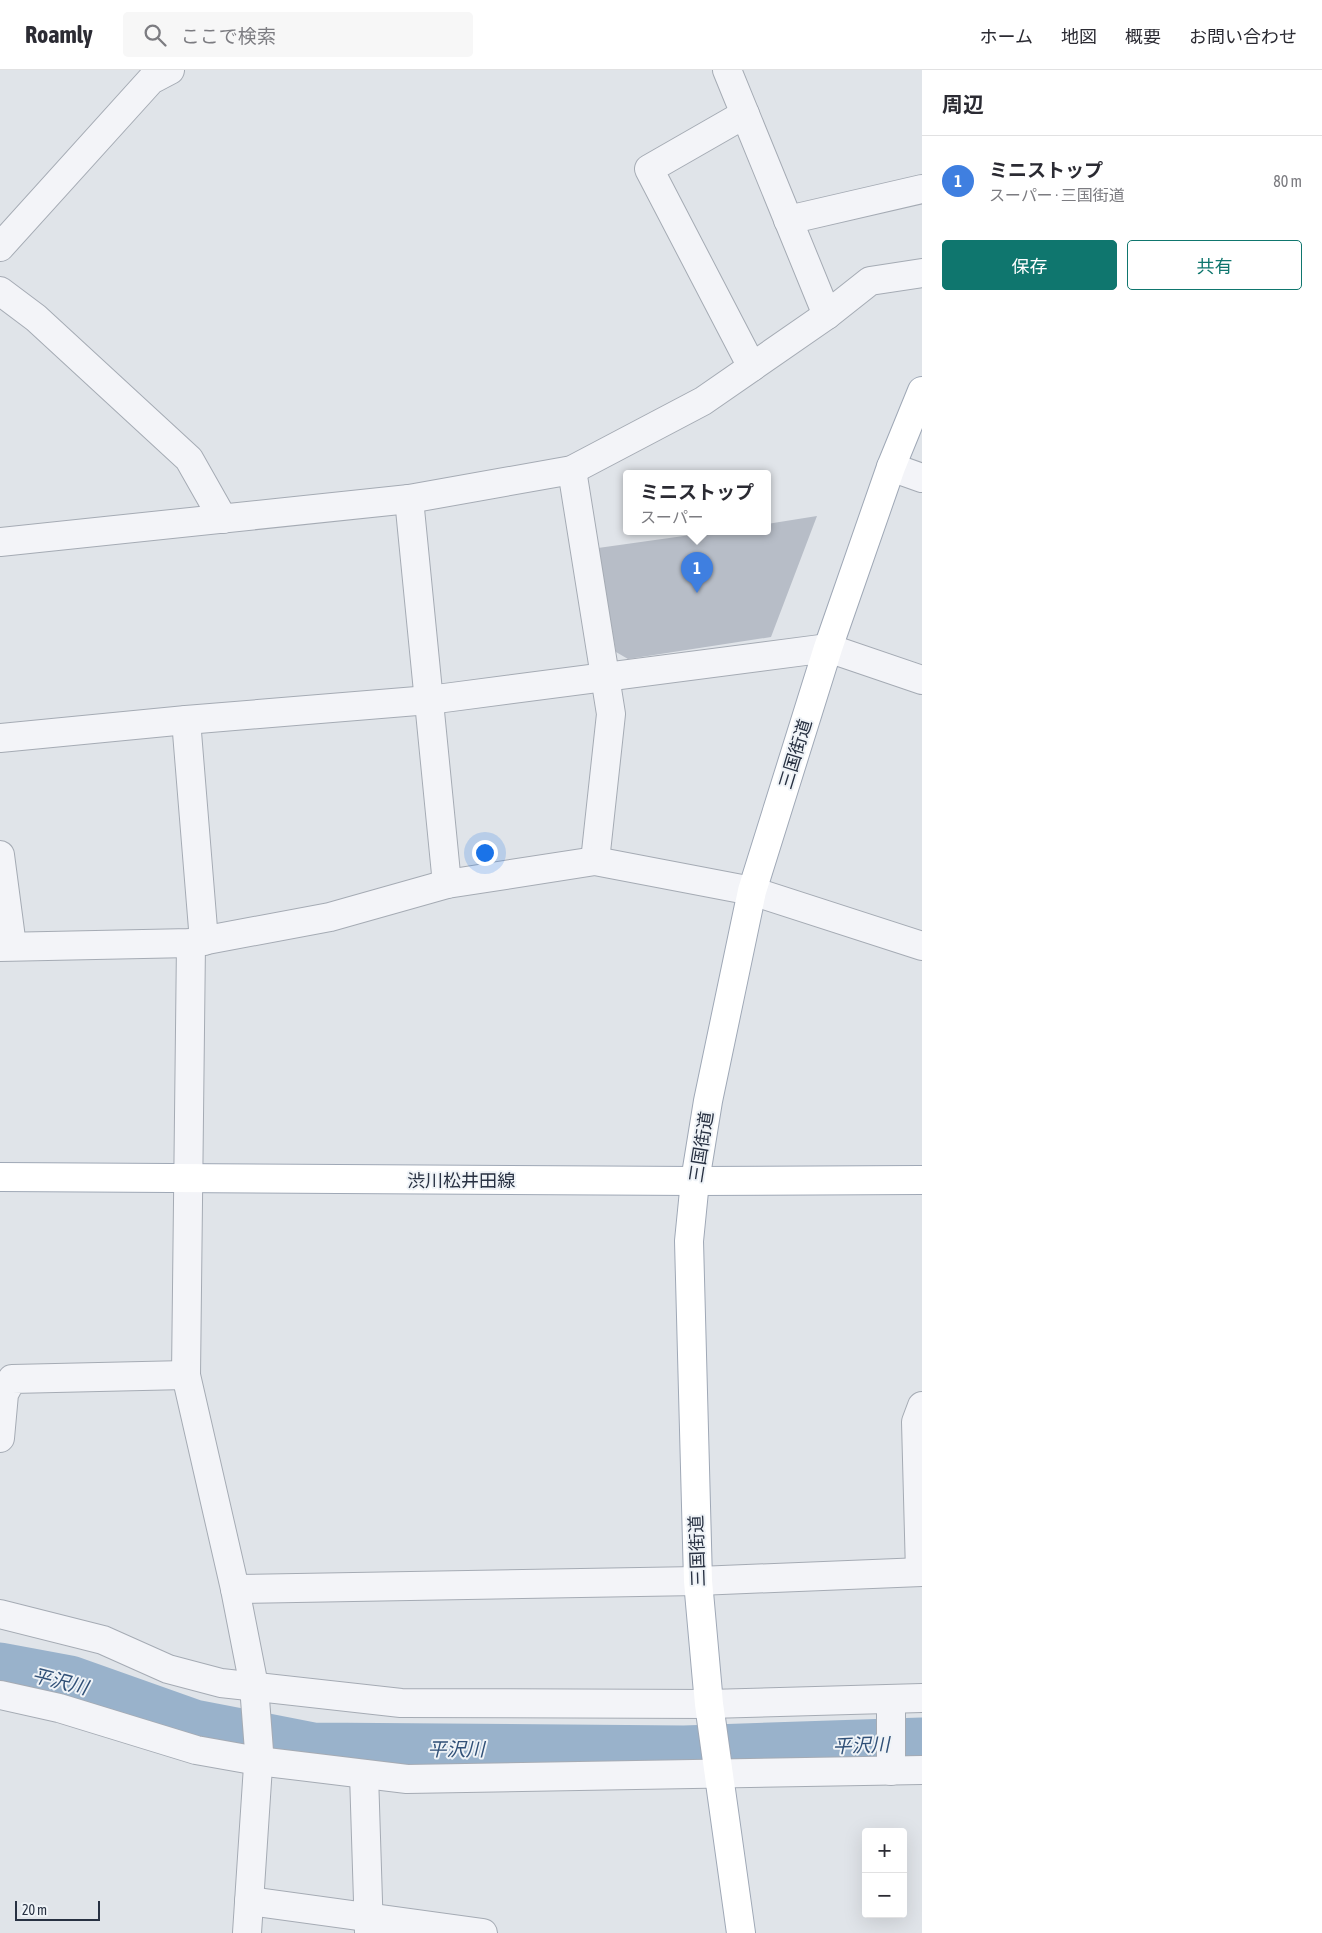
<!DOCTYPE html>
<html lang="ja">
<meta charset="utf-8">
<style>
body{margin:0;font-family:"Asap Condensed","Noto Sans JP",sans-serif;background:#f7f7f7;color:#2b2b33}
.controls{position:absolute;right:15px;bottom:15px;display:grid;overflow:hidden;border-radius:5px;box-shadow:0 5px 20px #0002}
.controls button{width:45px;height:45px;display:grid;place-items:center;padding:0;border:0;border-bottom:1px solid #e1e1e2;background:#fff;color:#2b2b33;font:25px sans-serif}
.scale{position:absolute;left:15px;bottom:12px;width:85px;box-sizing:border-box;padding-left:5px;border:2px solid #283142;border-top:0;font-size:14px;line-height:18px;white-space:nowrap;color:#283142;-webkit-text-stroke:4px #eff3f7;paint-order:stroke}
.you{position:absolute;left:484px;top:782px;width:18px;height:18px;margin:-12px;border:4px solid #fff;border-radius:50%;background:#1a73e8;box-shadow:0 0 0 8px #1a73e833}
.badge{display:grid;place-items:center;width:32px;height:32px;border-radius:50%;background:#0f766e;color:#fff;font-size:16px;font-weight:700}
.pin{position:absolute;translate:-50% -41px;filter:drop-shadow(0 1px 2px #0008)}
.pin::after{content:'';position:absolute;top:26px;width:18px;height:15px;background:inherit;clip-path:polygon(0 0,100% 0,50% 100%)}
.popup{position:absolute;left:623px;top:400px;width:148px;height:65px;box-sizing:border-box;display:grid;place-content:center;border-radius:5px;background:#fff;filter:drop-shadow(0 1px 4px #0005);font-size:16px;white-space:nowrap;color:#7c7c81}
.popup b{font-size:19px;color:#2b2b33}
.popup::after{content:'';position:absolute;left:50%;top:100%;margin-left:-10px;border:10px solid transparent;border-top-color:#fff}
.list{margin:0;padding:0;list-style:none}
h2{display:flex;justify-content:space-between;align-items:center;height:65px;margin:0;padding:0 20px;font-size:21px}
h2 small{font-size:16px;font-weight:400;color:#7c7c81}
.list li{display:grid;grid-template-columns:32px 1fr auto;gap:15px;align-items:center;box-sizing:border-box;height:90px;padding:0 20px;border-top:1px solid #e1e1e2}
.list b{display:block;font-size:19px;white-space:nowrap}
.list p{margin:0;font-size:16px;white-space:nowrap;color:#7c7c81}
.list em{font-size:16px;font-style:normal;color:#7c7c81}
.actions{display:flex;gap:10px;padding:15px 20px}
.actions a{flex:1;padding:11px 0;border:1px solid #0f766e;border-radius:5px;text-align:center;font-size:18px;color:#0f766e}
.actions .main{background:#0f766e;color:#fff}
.icon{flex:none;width:28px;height:28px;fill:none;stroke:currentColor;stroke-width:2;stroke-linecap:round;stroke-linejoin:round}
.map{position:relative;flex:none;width:922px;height:1863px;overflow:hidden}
header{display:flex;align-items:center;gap:30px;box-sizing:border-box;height:70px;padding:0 25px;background:#fff;border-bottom:1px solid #e1e1e2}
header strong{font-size:24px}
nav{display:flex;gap:28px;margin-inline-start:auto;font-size:18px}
.search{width:350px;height:45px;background:#f7f7f7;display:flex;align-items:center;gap:12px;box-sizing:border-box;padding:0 18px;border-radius:5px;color:#7c7c81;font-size:19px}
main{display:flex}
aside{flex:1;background:#fff}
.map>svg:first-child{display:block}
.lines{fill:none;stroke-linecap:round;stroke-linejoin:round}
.river{stroke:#99b2cb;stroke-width:51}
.building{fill:#b7bdc7}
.minor-casing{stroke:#a5abb4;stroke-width:30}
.major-casing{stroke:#9fa8b6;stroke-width:30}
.minor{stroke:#f3f4f8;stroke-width:28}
.major{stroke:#fff;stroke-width:28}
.labels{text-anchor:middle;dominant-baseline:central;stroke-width:4;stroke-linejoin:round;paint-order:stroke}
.street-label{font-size:18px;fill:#283142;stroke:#eff3f7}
.water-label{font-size:19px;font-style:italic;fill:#305077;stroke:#eff3f7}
</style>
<header>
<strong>Roamly</strong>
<div class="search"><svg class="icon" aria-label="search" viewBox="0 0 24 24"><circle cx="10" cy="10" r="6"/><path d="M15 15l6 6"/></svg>ここで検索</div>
<nav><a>ホーム</a><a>地図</a><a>概要</a><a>お問い合わせ</a></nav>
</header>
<main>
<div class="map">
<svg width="922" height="1863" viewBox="0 0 922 1863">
<rect width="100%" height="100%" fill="#e0e4e9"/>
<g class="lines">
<polyline class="river" points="0,1598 70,1611 194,1655 313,1678 684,1681 922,1673"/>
</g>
<polygon class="building" points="817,446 771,567 628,589 616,582 598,478 712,462 767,462 767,454"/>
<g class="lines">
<defs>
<g id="minor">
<polyline points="727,0 827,245"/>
<polyline points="745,44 649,99 752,297"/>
<polyline points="788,150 922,119"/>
<polyline points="0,177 151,10 170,0"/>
<polyline points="0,221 36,248 189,389 223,449"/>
<polyline points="891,397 922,408"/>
<polyline points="572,400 611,644 595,791"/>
<polyline points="409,429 447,814"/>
<polyline points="0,472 409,429 572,400 703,331 827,245 870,211 922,203"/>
<polyline points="186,650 204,871"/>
<polyline points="0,668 186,650 429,630 828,578 922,610"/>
<polyline points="0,785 12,876"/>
<polyline points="191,873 186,1305 235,1519 254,1616 259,1681 247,1863"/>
<polyline points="0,877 191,873 330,847 447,814 595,791 752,821 922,876"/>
<polyline points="0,1368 4,1324 12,1309 186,1305"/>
<polyline points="920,1502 916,1352 922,1336"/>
<polyline points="235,1519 698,1511 922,1502"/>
<polyline points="0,1544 103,1570 168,1599 221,1613 401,1633 709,1634 922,1628"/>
<polyline points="0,1625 59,1638 196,1680 258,1691 407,1709 922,1700"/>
<polyline points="891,1629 891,1701"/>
<polyline points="364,1704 369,1863"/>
<polyline points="249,1831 483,1863"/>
</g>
<g id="major">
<polyline points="0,1107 695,1111 922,1110"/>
<polyline points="741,1863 709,1634 698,1511 689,1171 695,1111 708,1031 752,821 828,578 891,397 922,321"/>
</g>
</defs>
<use href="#minor" class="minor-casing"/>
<use href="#major" class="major-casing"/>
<use href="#minor" class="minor"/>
<use href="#major" class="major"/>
</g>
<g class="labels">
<g class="street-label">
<text transform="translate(795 684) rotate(-73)">三国街道</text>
<text transform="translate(701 1077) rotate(-81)">三国街道</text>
<text x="461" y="1110">渋川松井田線</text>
<text transform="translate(697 1481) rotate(-92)">三国街道</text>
</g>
<g class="water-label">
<text transform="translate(60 1611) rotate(14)">平沢川</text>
<text transform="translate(861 1675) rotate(-2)">平沢川</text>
<text x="456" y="1679">平沢川</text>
</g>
</g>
</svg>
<div class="controls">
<button>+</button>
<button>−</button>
</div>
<div class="scale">20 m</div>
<div class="you"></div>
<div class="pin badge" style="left:697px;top:523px;background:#3f7fe0">1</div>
<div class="popup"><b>ミニストップ</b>スーパー</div>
</div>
<aside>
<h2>周辺<small></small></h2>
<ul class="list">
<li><span class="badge" style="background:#3f7fe0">1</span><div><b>ミニストップ</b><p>スーパー · 三国街道</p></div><em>80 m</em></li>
</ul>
<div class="actions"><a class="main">保存</a><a>共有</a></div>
</aside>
</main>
